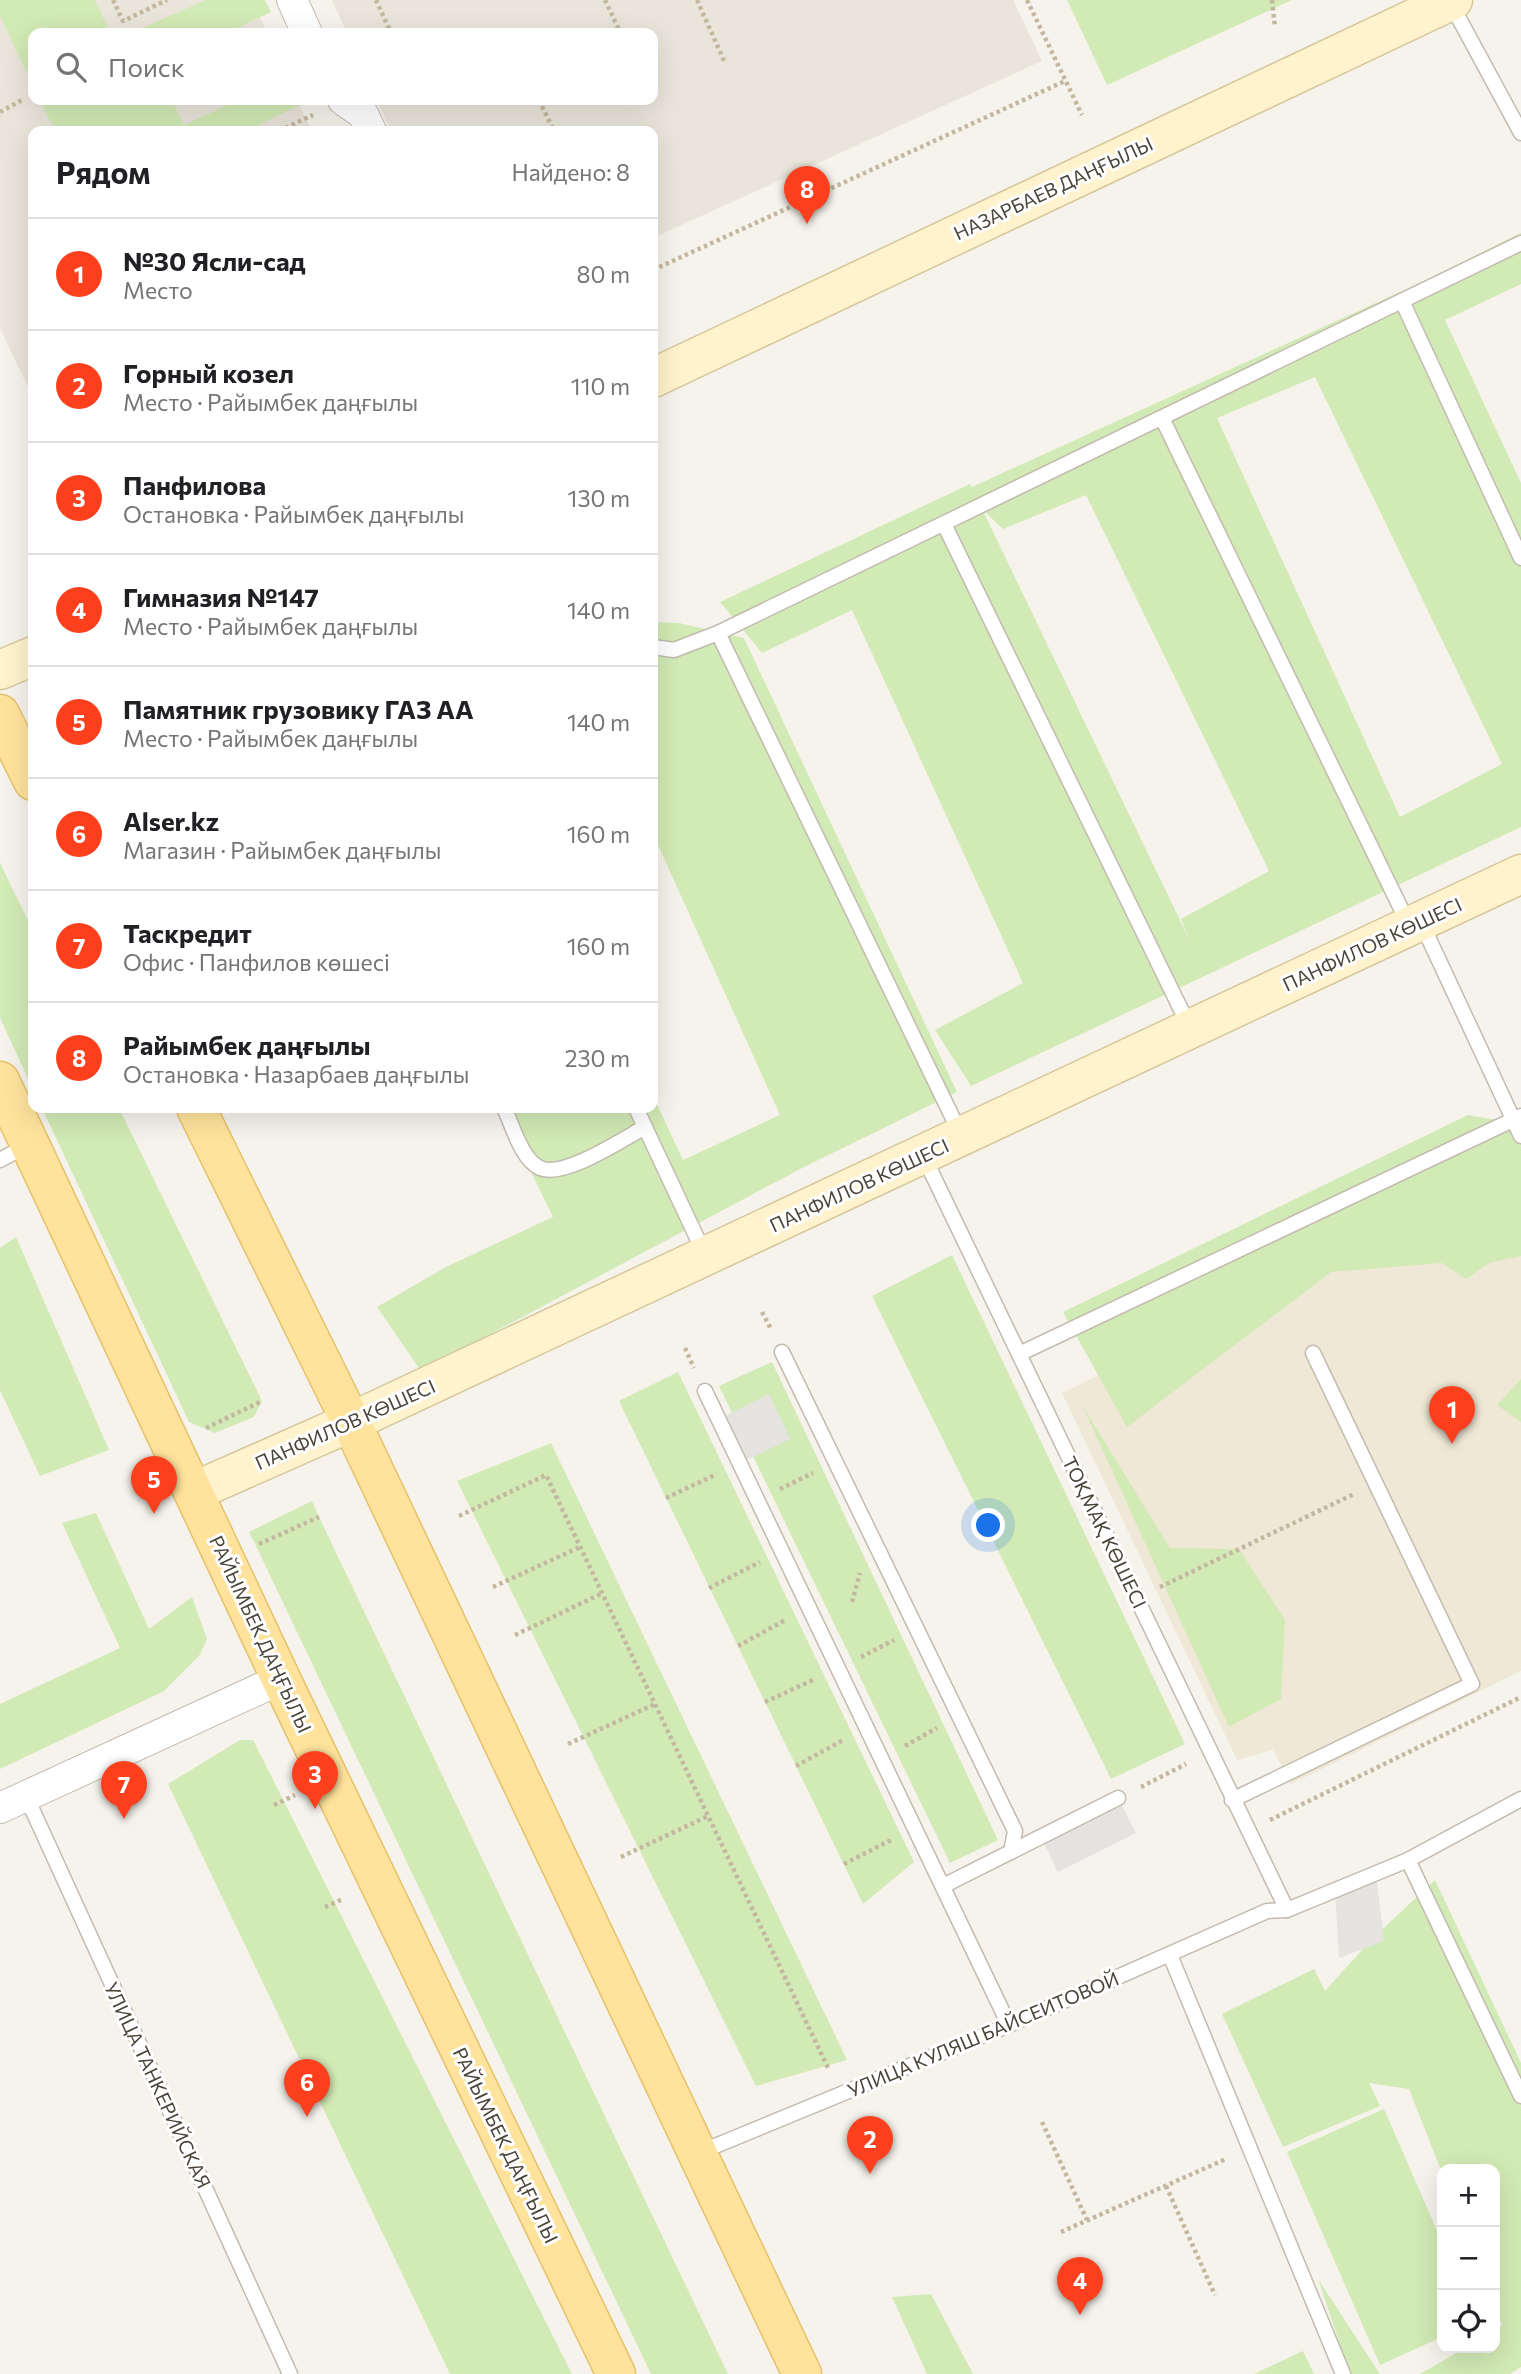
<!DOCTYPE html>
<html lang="ru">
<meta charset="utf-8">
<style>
body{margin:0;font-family:Commissioner,sans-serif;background:#f6f6f6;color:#202124}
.controls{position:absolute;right:21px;bottom:21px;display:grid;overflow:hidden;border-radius:14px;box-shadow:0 7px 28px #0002}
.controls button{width:63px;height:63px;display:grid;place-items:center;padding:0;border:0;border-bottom:2px solid #e0e0e0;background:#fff;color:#202124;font:35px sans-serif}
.you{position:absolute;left:989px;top:1526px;width:24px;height:24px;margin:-18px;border:5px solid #fff;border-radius:50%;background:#1a73e8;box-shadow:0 0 0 10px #1a73e833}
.badge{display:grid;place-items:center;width:46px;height:46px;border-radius:50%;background:#fc3f1d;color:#fff;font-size:23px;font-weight:700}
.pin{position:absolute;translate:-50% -58px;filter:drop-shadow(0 2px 4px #0008)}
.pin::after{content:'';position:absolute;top:37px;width:24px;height:21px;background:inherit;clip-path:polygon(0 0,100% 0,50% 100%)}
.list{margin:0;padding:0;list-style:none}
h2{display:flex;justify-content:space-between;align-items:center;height:91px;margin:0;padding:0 28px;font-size:30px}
h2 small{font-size:23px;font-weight:400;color:#757577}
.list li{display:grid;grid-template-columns:46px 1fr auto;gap:21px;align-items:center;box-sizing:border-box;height:112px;padding:0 28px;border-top:2px solid #e0e0e0}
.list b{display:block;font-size:26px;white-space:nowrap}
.list p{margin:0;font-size:23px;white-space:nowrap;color:#757577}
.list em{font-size:23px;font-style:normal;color:#757577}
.icon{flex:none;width:38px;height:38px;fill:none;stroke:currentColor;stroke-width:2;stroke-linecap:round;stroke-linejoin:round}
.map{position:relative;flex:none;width:1521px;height:2374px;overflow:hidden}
.search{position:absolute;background:#fff;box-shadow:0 7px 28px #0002;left:28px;top:28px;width:630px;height:77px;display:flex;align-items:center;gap:18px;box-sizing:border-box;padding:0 24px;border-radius:14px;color:#757577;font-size:26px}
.panel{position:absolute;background:#fff;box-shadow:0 7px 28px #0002;left:28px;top:126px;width:630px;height:987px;border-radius:14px}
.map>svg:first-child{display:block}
.residential{fill:#eae5da}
.education{fill:#efe8d6}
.green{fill:#d2eab5;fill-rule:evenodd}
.parking{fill:#e5e3e0}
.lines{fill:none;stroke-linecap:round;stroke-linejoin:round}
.lane-casing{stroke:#c2bbae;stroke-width:17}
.street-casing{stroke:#c2bbae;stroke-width:32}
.secondary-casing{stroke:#d6c79b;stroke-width:41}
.primary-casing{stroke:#e6c16a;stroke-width:41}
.path{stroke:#c4b79f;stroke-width:4.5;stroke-dasharray:3.5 3.5;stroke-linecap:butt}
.lane{stroke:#fff;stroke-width:14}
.street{stroke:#fff;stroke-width:30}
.secondary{stroke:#fff3cd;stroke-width:38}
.primary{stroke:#ffe39c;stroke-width:38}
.labels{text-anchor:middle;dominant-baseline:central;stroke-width:6;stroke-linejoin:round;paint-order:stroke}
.street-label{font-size:19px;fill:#4b4439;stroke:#fff}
</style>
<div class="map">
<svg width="1521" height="2374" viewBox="0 0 1521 2374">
<rect width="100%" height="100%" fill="#f6f3ec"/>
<g class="residential">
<polygon points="0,0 252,0 267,33 33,33 33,100 297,100 312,131 33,131 33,398 0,328"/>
<polygon points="332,0 1013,0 1042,61 653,238 653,131 391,131 377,100 653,100 653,33 347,33"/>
</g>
<polygon class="education" points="1499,1177 1521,1225 1521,1671 1291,1784 1273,1750 1237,1760 1062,1393"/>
<g class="green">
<polygon points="0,0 95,0 110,33 33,33 33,86 0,16"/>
<polygon points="206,0 265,0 271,12 226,33 131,33"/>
<polygon points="1067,0 1292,0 1107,85"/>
<polygon points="40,100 172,100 184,125 238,100 311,100 245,131 55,131"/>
<path d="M1521,233v51l-76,36 76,163v344l-550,259 -36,-56 88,-47 -171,-373 -90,43 -42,-51 250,-118 2,3 454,-207zM1315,377l187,387 -102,53 -183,-399zM1086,495l183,376 -88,48 9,22 -208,-432 21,20z"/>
<polygon points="653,622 679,623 744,638 957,1092 804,1167 421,1371 377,1307 446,1267 553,1217 500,1108 653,1108 653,1096 683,1160 780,1115 653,834"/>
<polygon points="0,863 33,931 33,1089 0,1018"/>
<polygon points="42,1108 119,1108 262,1401 254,1417 215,1433 189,1422"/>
<polygon points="1468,1115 1521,1124 1521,1256 1489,1263 1466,1279 1442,1263 1331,1272 1127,1427 1063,1312"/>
<polygon points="16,1237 109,1450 40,1476 0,1390 0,1248"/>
<polygon points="952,1255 1185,1744 1111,1779 872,1296"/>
<polygon points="772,1362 998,1840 950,1863 719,1386"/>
<polygon points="678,1372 914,1862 863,1904 619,1401"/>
<polygon points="1521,1379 1521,1422 1497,1405"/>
<polygon points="1083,1407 1170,1548 1239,1549 1285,1620 1281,1699 1229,1727"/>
<polygon points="551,1443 847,2060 756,2086 457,1481"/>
<polygon points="312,1501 319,1517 728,2374 651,2374 256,1546 249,1532"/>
<polygon points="96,1513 149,1629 192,1597 207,1639 199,1656 164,1691 0,1769 0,1704 120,1648 62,1523"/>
<polygon points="240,1740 253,1740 572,2374 450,2374 168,1784"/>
<polygon points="1435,1880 1521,2063 1521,2367 1510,2374 1420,2374 1465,2348 1495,2348 1495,2330 1502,2325 1495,2306 1495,2169 1442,2169 1442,2173 1409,2089 1369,2083 1380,2106 1283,2147 1222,2014 1314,1969 1325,1991 1371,1940"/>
<polygon points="1384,2109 1442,2242 1442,2337 1380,2365 1287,2152"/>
<polygon points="1318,2279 1380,2374 1350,2374"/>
<polygon points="931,2294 973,2374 927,2374 892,2297"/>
<polygon points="1303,2351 1314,2374 1254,2374"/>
</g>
<g class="parking">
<polygon points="769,1394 790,1439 740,1463 719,1419"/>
<polygon points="1118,1798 1136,1833 1058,1872 1041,1837"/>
<polygon points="1376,1873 1384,1941 1339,1958 1335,1890"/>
</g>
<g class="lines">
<defs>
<g id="lane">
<polyline points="1450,2 1521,133"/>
<polyline points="1402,301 1521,558"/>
<polyline points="1162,418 1409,925"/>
<polyline points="944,524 1190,1028"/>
<polyline points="718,633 961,1135"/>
<polyline points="653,647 674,650 718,633 1521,243"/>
<polyline points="1421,922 1521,1136"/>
<path d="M504,1108c9,18 17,51 36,60 23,11 83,-29 105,-41"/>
<polyline points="636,1108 705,1255"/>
<polyline points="923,1155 1287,1910"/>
<polyline points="0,1160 30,1144"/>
<polyline points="782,1352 1015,1831 1011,1852"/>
<polyline points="1019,1354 1521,1116"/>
<polyline points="705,1391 1009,2025"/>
<polyline points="26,1796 290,2374"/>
<polyline points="1232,1800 1472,1684 1313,1353"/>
<polyline points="1408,1860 1521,2096"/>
<polyline points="943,1886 1118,1798"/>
<polyline points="1170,1955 1343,2374"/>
<polyline points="698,2153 1009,2025 1267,1911 1287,1910 1408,1860 1521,1799"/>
</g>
<g id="street">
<polyline points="292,0 307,33"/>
<polyline points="343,100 363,114 371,131"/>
<polyline points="0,1808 281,1679"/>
</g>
<g id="secondary">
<polyline points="653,378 1453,0"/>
<polyline points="0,670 33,656"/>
<polyline points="195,1491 351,1422 1521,874"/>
</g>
<g id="primary">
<polyline points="0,714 33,781"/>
<polyline points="0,1081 281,1679 616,2374"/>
<polyline points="196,1108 351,1422 802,2374"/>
</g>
</defs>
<use href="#lane" class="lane-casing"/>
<use href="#street" class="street-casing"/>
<use href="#secondary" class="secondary-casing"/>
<use href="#primary" class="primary-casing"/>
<g class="path">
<polyline points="113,0 123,21 167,0"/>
<polyline points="376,0 391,33"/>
<polyline points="605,0 620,32 618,33"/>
<polyline points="697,0 725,63"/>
<polyline points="1027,0 1082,115"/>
<polyline points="1272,0 1275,27"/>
<polyline points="539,100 554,131"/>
<polyline points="0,112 22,100"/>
<polyline points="279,131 313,115"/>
<polyline points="653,270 1065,81"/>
<polyline points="762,1312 771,1329"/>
<polyline points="685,1348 694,1368"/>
<polyline points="206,1428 262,1401"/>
<polyline points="780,1489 813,1473"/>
<polyline points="666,1498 717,1474"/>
<polyline points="459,1516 546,1475 829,2070"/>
<polyline points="259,1544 319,1517"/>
<polyline points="493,1587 580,1547"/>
<polyline points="1160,1587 1354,1494"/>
<polyline points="709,1588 760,1562"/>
<polyline points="852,1602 860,1573"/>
<polyline points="515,1635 603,1593"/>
<polyline points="738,1646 787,1619"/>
<polyline points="861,1657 894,1640"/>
<polyline points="765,1702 815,1679"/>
<polyline points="568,1744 655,1704"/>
<polyline points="905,1746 937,1728"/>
<polyline points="796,1766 845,1739"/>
<polyline points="1141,1787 1186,1764"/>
<polyline points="274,1805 295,1795"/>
<polyline points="1270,1820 1521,1697"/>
<polyline points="621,1857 708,1816"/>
<polyline points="844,1864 893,1839"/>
<polyline points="325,1907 343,1899"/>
<polyline points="1042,2122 1087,2220"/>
<polyline points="1166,2186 1215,2295"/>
<polyline points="1061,2232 1226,2159"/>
</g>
<use href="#lane" class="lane"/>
<use href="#street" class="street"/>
<use href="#secondary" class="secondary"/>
<use href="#primary" class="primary"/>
</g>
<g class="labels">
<g class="street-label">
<text transform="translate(1053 188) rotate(-25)">НАЗАРБАЕВ ДАҢҒЫЛЫ</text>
<text transform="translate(1372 944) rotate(-25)">ПАНФИЛОВ КӨШЕСІ</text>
<text transform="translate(859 1185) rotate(-25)">ПАНФИЛОВ КӨШЕСІ</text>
<text transform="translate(345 1424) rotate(-24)">ПАНФИЛОВ КӨШЕСІ</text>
<text transform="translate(1105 1532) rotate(64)">ТОҚМАҚ КӨШЕСІ</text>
<text transform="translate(261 1634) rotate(65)">РАЙЫМБЕК ДАҢҒЫЛЫ</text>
<text transform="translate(983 2034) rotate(-23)">УЛИЦА КУЛЯШ БАЙСЕИТОВОЙ</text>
<text transform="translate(158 2085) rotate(65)">УЛИЦА ТАНКЕРИЙСКАЯ</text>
<text transform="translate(506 2145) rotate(64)">РАЙЫМБЕК ДАҢҒЫЛЫ</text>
</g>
</g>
</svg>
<div class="controls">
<button>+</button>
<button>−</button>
<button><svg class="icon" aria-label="locate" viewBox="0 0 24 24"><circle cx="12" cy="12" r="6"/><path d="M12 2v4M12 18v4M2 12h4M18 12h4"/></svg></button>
</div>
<div class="you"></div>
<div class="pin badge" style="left:1452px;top:1444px">1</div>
<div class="pin badge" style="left:870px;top:2174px">2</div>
<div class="pin badge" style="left:315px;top:1809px">3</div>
<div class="pin badge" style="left:1080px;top:2315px">4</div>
<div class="pin badge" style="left:154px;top:1514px">5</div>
<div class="pin badge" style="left:307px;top:2117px">6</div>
<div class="pin badge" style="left:124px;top:1819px">7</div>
<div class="pin badge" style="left:807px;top:224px">8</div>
<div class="search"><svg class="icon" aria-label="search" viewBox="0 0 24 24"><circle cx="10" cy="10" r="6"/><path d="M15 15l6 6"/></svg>Поиск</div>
<section class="panel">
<h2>Рядом<small>Найдено: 8</small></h2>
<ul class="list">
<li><span class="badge">1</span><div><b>№30 Ясли-сад</b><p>Место</p></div><em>80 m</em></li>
<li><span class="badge">2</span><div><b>Горный козел</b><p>Место · Райымбек даңғылы</p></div><em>110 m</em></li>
<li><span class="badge">3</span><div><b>Панфилова</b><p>Остановка · Райымбек даңғылы</p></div><em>130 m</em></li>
<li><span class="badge">4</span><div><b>Гимназия №147</b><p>Место · Райымбек даңғылы</p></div><em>140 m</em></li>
<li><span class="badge">5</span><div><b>Памятник грузовику ГАЗ АА</b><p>Место · Райымбек даңғылы</p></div><em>140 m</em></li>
<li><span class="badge">6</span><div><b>Alser.kz</b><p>Магазин · Райымбек даңғылы</p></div><em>160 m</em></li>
<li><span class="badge">7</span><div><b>Таскредит</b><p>Офис · Панфилов көшесі</p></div><em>160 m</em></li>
<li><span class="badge">8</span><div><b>Райымбек даңғылы</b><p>Остановка · Назарбаев даңғылы</p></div><em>230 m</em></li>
</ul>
</section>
</div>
